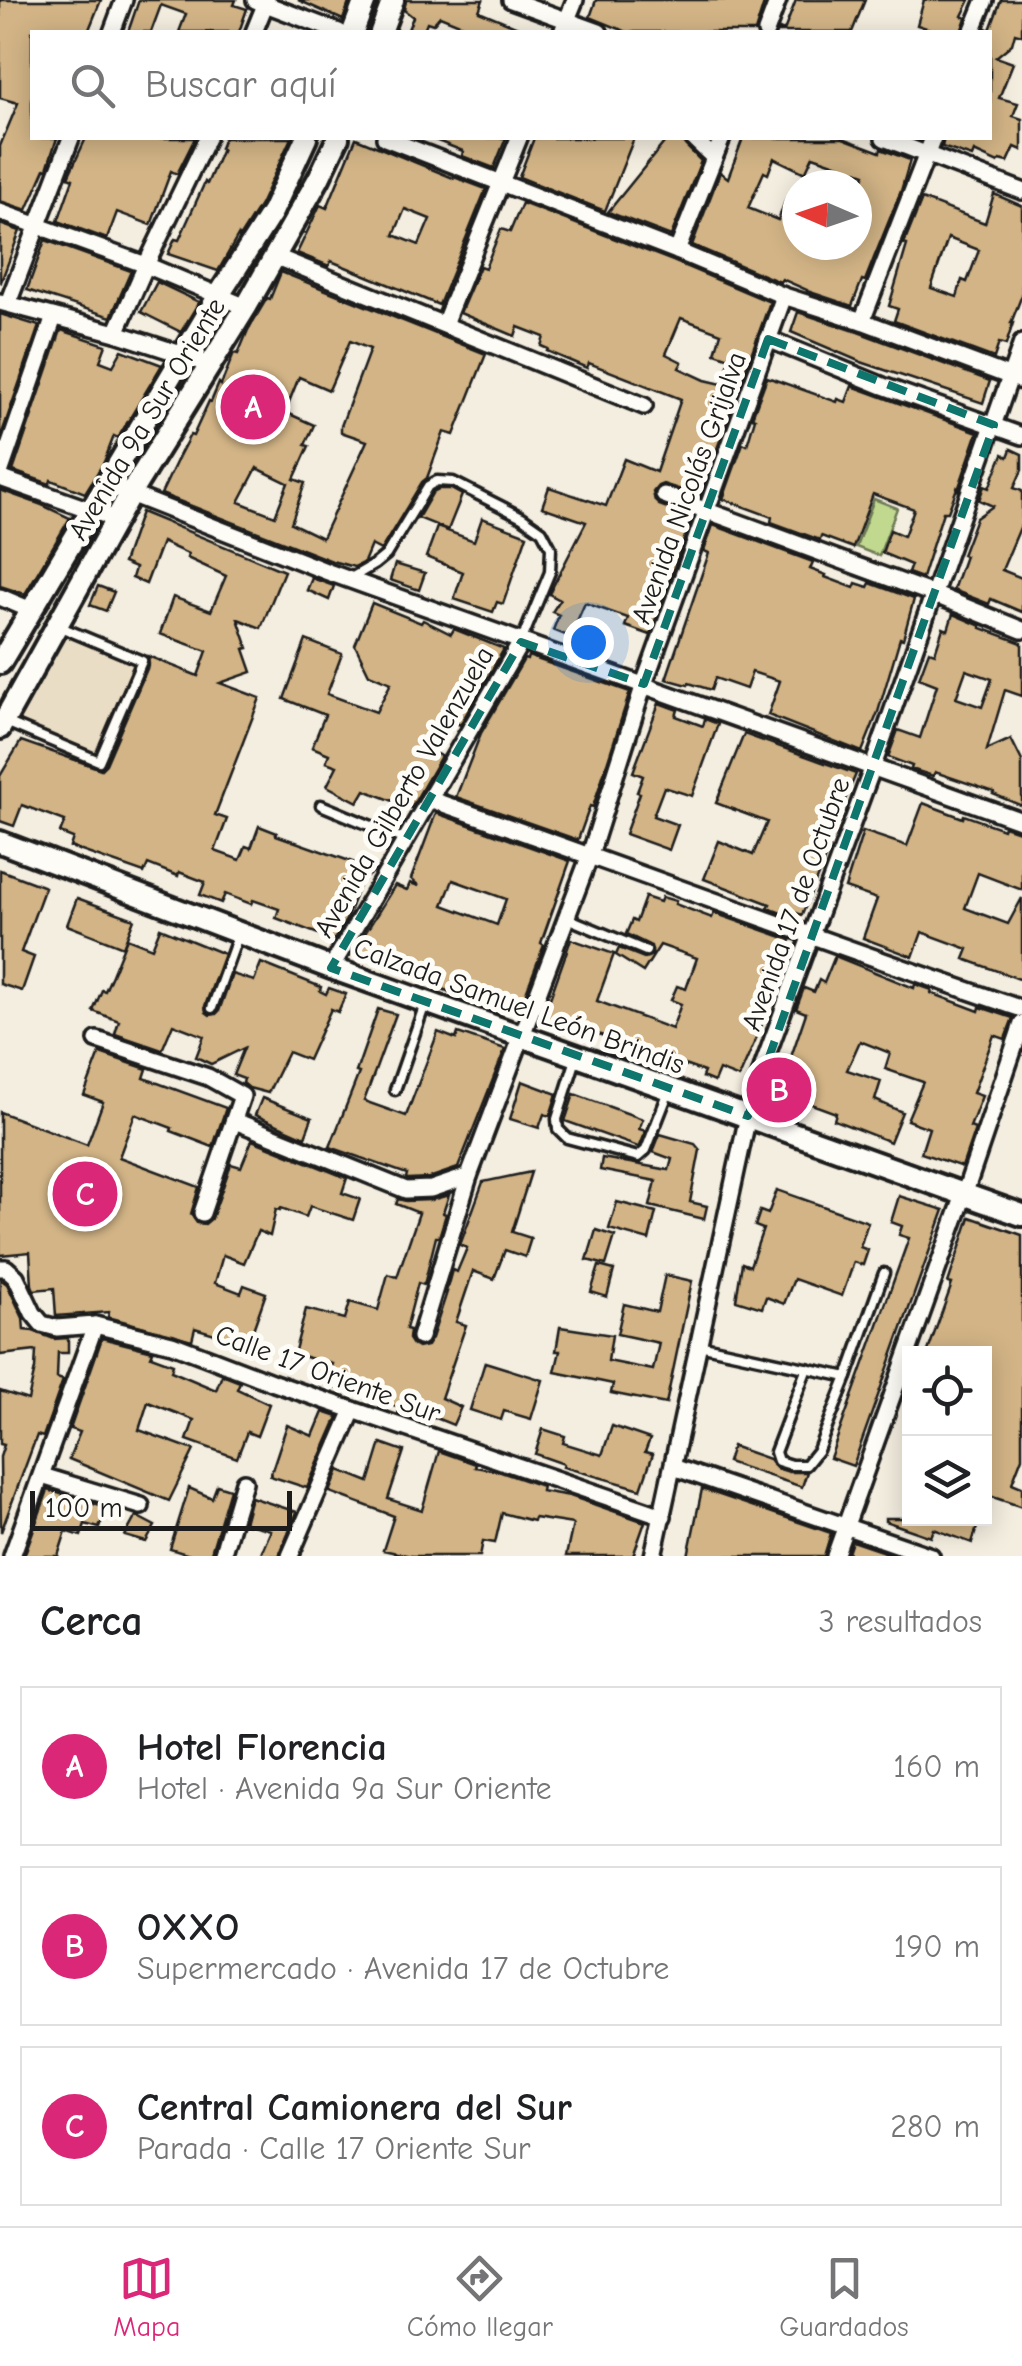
<!DOCTYPE html>
<html lang="es">
<meta charset="utf-8">
<style>
body{margin:0;font-family:"Comic Neue",sans-serif;background:#f2f2f2;color:#202124}
.controls{position:absolute;right:30px;bottom:30px;display:grid;overflow:hidden;border-radius:0px;box-shadow:0 5px 25px #0003}
.controls button{width:90px;height:90px;display:grid;place-items:center;padding:0;border:0;border-bottom:2px solid #e0e0e0;background:#fff;color:#202124;font:50px sans-serif}
.compass{position:absolute;left:782px;top:170px;width:90px;height:90px;border-radius:50%;background:#fff;box-shadow:0 5px 25px #0003;rotate:272deg}
.scale{position:absolute;left:30px;bottom:25px;width:262px;box-sizing:border-box;padding-left:10px;border:5px solid #1c1c1c;border-top:0;font-size:28px;line-height:35px;white-space:nowrap;color:#1c1c1c;-webkit-text-stroke:8px #fdfcf7;paint-order:stroke}
.you{position:absolute;left:588px;top:642px;width:35px;height:35px;margin:-25px;border:8px solid #fff;border-radius:50%;background:#1a73e8;box-shadow:0 0 0 15px #1a73e833}
.badge{display:grid;place-items:center;width:65px;height:65px;border-radius:50%;background:#db2777;color:#fff;font-size:32px;font-weight:700}
.pin{position:absolute;translate:-50% -50%;border:5px solid #fff;box-shadow:0 2px 10px #0006}
.list{margin:0;padding:0;list-style:none}
h2{display:flex;justify-content:space-between;align-items:center;height:130px;margin:0;padding:0 40px;font-size:42px}
h2 small{font-size:32px;font-weight:400;color:#757577}
.list li{display:grid;grid-template-columns:65px 1fr auto;gap:30px;align-items:center;box-sizing:border-box;height:160px;margin:0 20px 20px;padding:0 20px;border:2px solid #e0e0e0;border-radius:0px}
.list b{display:block;font-size:38px;white-space:nowrap}
.list p{margin:0;font-size:32px;white-space:nowrap;color:#757577}
.list em{font-size:32px;font-style:normal;color:#757577}
.icon{flex:none;width:55px;height:55px;fill:none;stroke:currentColor;stroke-width:2;stroke-linecap:round;stroke-linejoin:round}
.map{position:relative;flex:none;width:1022px;height:1556px;overflow:hidden}
.search{position:absolute;background:#fff;box-shadow:0 5px 25px #0003;left:30px;right:30px;top:30px;height:110px;display:flex;align-items:center;gap:25px;box-sizing:border-box;padding:0 35px;border-radius:0px;color:#757577;font-size:38px}
.sheet{height:670px;background:#fff}
nav{display:flex;justify-content:space-around;align-items:center;box-sizing:border-box;height:140px;border-top:2px solid #e0e0e0;background:#fff;font-size:28px;color:#757577}
nav a{display:grid;justify-items:center;gap:5px}
nav .on{color:#db2777}
.map>svg:first-child{display:block}
.built{fill:#eaddc5}
.green{fill:#c1d98f;stroke:#6e7a56;stroke-width:2.5}
.building{fill:#d2b486;stroke:#1c1c1c;stroke-width:2.5;fill-rule:evenodd}
.lines{fill:none;stroke-linecap:round;stroke-linejoin:round}
.lane-casing{stroke:#1c1c1c;stroke-width:15}
.street-casing{stroke:#1c1c1c;stroke-width:22}
.secondary-casing{stroke:#1c1c1c;stroke-width:28}
.lane{stroke:#fdfcf7;stroke-width:8}
.street{stroke:#fdfcf7;stroke-width:15}
.secondary{stroke:#fdfcf7;stroke-width:20}
.marked{fill:none;stroke:#0f766e;stroke-width:8;stroke-dasharray:20 12;stroke-linejoin:round}
.labels{text-anchor:middle;dominant-baseline:central;stroke-width:10;stroke-linejoin:round;paint-order:stroke}
.street-label{font-size:28px;fill:#1c1c1c;stroke:#fdfcf7}
</style>
<div class="map">
<svg width="1022" height="1556" viewBox="0 0 1022 1556">
<rect width="100%" height="100%" fill="#f4eee0"/>
<filter id="ink" filterUnits="userSpaceOnUse"><feTurbulence type="fractalNoise" baseFrequency=".01" numOctaves="2"/><feDisplacementMap in="SourceGraphic" scale="20" xChannelSelector="R" yChannelSelector="G"/><feConvolveMatrix kernelMatrix="1 2 1 2 8 2 1 2 1" color-interpolation-filters="sRGB"/></filter>
<g filter="url(#ink)">
<polygon class="built" points="63,634 136,664 96,752 13,720"/>
<polygon class="green" points="874,499 897,508 879,556 856,547"/>
<g class="building">
<polygon points="0,0 101,0 88,32 32,32 32,138 57,138 47,169 45,169 27,210 0,201 0,146 18,103 0,98"/>
<polygon points="139,0 236,0 234,5 247,9 239,32 179,32 186,14 161,5 151,32 128,32"/>
<polygon points="298,0 350,0 343,20"/>
<polygon points="406,0 483,0 479,11 530,32 479,32 440,16 433,24 427,22 423,32 407,32 413,17 404,10"/>
<polygon points="596,0 765,0 755,32 627,32 590,17"/>
<polygon points="796,0 865,0 852,32 778,32 779,29 784,31"/>
<polygon points="924,0 970,0 962,16 966,18 961,32 939,32 917,25"/>
<polygon points="1001,0 1022,0 1022,35 1015,33 1012,44 996,57 1013,63 999,98 1018,103 1013,116 1022,119 1022,150 1015,147 1008,162 1000,160 998,163 974,152 972,157 942,147 944,138 990,138 990,32 984,32 986,28 990,30"/>
<polygon points="86,138 195,138 177,174 171,171 151,225 117,212 107,239 58,221 73,179 68,177"/>
<polygon points="224,138 291,138 260,205 239,238 238,236 218,271 168,254 175,239 179,240 205,182 207,184 222,149 220,148"/>
<path d="M356,138l97,40 1,-1 32,12 -47,116 -108,-44 -2,5 -32,-13 23,-48 7,3zM405,209l25,10 -11,26 -25,-10z"/>
<polygon points="430,138 506,138 494,168 462,156 463,151"/>
<polygon points="534,138 634,138 605,211 519,177"/>
<polygon points="668,138 682,138 685,145 701,161 671,236 608,212"/>
<path d="M743,138h100l37,14 1,-3 29,11 -9,31 -27,67 -9,23 -3,-1 -10,26 -45,-15v-1l-25,-11 -2,3 -88,-37 28,-73 8,6zM813,156l52,18 -8,22v49h-60v-41l-11,-5 -8,21 -30,-12 16,-36 4,2 6,-16 31,15z"/>
<path d="M994,194l28,12v89l-11,28h2l-7,22 -7,-2 -5,15 -100,-37 4,-12 -9,-3 18,-61 -3,-1 18,-45 63,24zM948,238l31,12 -12,32 -5,-2 -5,17 -26,-9z"/>
<path d="M522,203l151,58 97,41 -70,194 -37,-12 -5,2 -5,6 2,9 4,4 33,12 -42,118 -25,-9 3,-8 -43,-15 -15,34 -17,-7 6,-15 -7,-3 8,-12 -11,-6 37,-72 -44,-15 7,-20 57,19 18,-47 32,13 25,-73 -92,-36 -2,5 -40,-17 1,-2 -7,-3 3,-9 -26,-10 -3,9 -55,-23 20,-47 5,2 16,-39 9,3zM681,318l40,15 -6,20 15,5 -8,26 -17,-4 -26,-12 3,-6 -16,-8z"/>
<polygon points="0,224 20,231 1,282 0,281"/>
<polygon points="45,240 131,271 111,317 27,290"/>
<path d="M281,272l205,82 -32,81 -10,-3 -17,46 -5,4 -41,68 -10,-5 -7,17 -10,5 -22,-6 -171,-67 19,-40 10,-19 3,1 16,-35 2,1 8,-19 2,2 12,-30 1,-2 4,1 10,-24 19,-32 3,1zM350,341l20,8 -29,77v6l26,9 -45,97 -31,-15 14,-40 -11,-4 15,-33 -4,-1 9,-20 -29,-13 14,-35 30,13zM257,468l31,15 -13,33 -36,-14z"/>
<polygon points="157,282 199,302 181,332 141,312"/>
<polygon points="798,312 858,332 990,381 983,403 861,362 791,332"/>
<polygon points="0,314 39,326 0,439"/>
<polygon points="61,330 106,345 100,361 113,366 122,350 162,365 118,438 114,436 104,462 85,493 51,480 50,484 13,471"/>
<polygon points="767,377 837,402 838,399 846,402 852,386 978,432 958,490 957,488 948,512 943,512 922,578 908,573 911,565 882,553 890,530 904,536 914,509 873,494 853,548 821,536 820,540 771,522 772,517 723,499 743,443 747,445 755,418 752,417"/>
<polygon points="1011,449 1022,454 1022,470 1014,488 1022,491 1022,523 1002,570 1022,578 1022,612 991,599 989,604 953,590 965,556 962,555 976,518 993,506 979,500 984,486 989,488 1003,454 1008,457"/>
<polygon points="439,489 451,489 462,495 448,530 418,518 433,492"/>
<polygon points="0,490 42,505 70,518 25,594 0,586"/>
<polygon points="141,512 284,571 261,628 238,619 248,648 244,649 252,672 220,683 260,698 215,815 227,819 215,851 240,860 246,846 251,848 259,826 277,833 276,835 375,870 360,883 346,920 334,940 276,918 279,909 253,900 251,904 225,894 221,903 200,895 205,882 179,872 178,876 148,864 144,873 70,847 73,838 60,833 65,821 22,805 14,826 0,821 0,776 21,741 101,769 106,764 149,664 148,656 198,676 207,651 160,634 173,597 211,611 226,576 187,558 188,554 162,542 146,584 132,578 135,568 123,563"/>
<polygon points="482,518 527,535 503,604 497,602 493,612 454,599 463,572 426,557 437,527 474,541"/>
<polygon points="713,525 813,562 810,569 826,575 825,577 854,588 856,583 868,587 870,583 914,599 903,639 900,638 878,712 862,752 768,715 780,681 752,672 746,689 715,678 711,690 689,683 688,685 666,679 709,553 704,551"/>
<polygon points="395,564 425,573 419,590 390,580"/>
<polygon points="312,578 334,586 329,600 307,590"/>
<polygon points="98,586 114,592 106,611 90,605"/>
<polygon points="372,603 421,623 423,620 451,634 454,629 504,649 460,725 440,716 425,749 441,756 411,808 365,790 358,802 327,786 337,766 326,762 329,754 312,747 325,715 284,699 306,640 342,654 327,694 376,712 391,683 369,674 355,645"/>
<path d="M953,614l28,12v2l41,15v53l-17,-6 -18,60 24,-11 11,22v45l-29,-12 1,-2 -59,-20 -2,4 -22,-7 1,-3 -24,-9 10,-27 22,8 17,-53 -18,-7 10,-27 6,2 8,-25 5,2zM966,670l26,9 -10,28 -26,-9z"/>
<polygon points="528,656 630,692 593,807 590,806 578,840 456,797 481,733 524,659 527,660"/>
<polygon points="659,703 678,710 676,716 703,726 705,719 718,724 692,796 664,787 653,816 678,825 669,850 625,834 640,793 637,792 643,776 633,772"/>
<polygon points="744,734 856,774 825,847 829,848 802,915 785,909 784,914 768,908 770,904 704,879 719,841 753,855 767,822 716,803"/>
<polygon points="923,803 963,818 964,815 1003,829 1004,826 1022,832 1022,890 978,873 965,908 1008,924 1022,898 1022,980 964,959 968,949 922,932 913,957 863,938 877,899 845,888 863,831 907,846"/>
<path d="M436,813l134,48 -29,82 3,2 -25,66 -48,-17 -2,6 -41,-17 3,-7 -41,-15 -1,2 -35,-12 41,-66 12,5 3,-7 9,3 -8,-7zM453,880l53,19 -9,26 -54,-20z"/>
<polygon points="0,870 45,887 21,952 34,957 22,991 0,984"/>
<polygon points="645,897 660,902 662,897 676,901 675,904 712,918 714,913 791,940 761,1027 739,1078 719,1070 714,1082 702,1077 704,1072 587,1030 586,1033 543,1018 571,939 614,954 597,1001 672,1029 681,1004 671,1000 677,986 686,989 697,958 660,945 643,972 616,955 619,948 644,958 652,955 651,946 626,934 632,920 636,922"/>
<polygon points="77,898 134,919 123,947 67,925"/>
<polygon points="160,928 224,954 205,1006 206,1012 210,1015 216,1014 219,1011 232,974 254,981 261,963 321,987 320,991 326,994 329,988 346,994 338,1012 331,1009 308,1060 288,1052 268,1093 249,1088 243,1083 244,1079 233,1075 244,1048 211,1064 196,1057 204,1036 173,1024 162,1050 115,1034 119,1021 93,1011 102,990 105,991 112,975 127,938 152,948"/>
<polygon points="835,956 914,988 915,984 932,990 931,993 979,1011 980,1007 1013,1018 1005,1039 994,1035 973,1093 982,1096 970,1127 975,1129 962,1167 921,1153 929,1128 907,1120 923,1082 885,1069 890,1053 860,1041 847,1070 881,1081 875,1100 902,1112 890,1142 834,1120 836,1113 779,1092 806,1013 796,1009 804,988 814,992 819,980 824,983"/>
<polygon points="378,1009 396,1014 364,1101 406,1116 438,1032 456,1039 458,1033 505,1049 458,1168 429,1178 408,1179 406,1178 407,1174 330,1147 359,1073 356,1072"/>
<polygon points="100,1053 147,1069 144,1078 226,1108 213,1147 171,1131 172,1128 135,1114 119,1157 199,1187 191,1214 197,1223 205,1224 212,1218 231,1164 241,1167 252,1140 347,1178 342,1193 360,1199 353,1220 310,1206 306,1217 281,1208 280,1210 276,1209 270,1236 258,1231 244,1263 223,1255 215,1283 241,1293 244,1285 266,1293 248,1344 195,1328 192,1340 108,1317 109,1312 56,1316 54,1288 34,1290 32,1285 30,1252 0,1255 0,1112 87,1145 103,1102 84,1095"/>
<polygon points="522,1081 557,1094 550,1116 544,1114 539,1128 510,1119"/>
<polygon points="574,1094 643,1119 639,1129 646,1131 640,1146 638,1147 565,1121"/>
<polygon points="262,1098 312,1118 305,1137 255,1115"/>
<polygon points="660,1134 695,1144 700,1150 690,1202 707,1206 704,1219 650,1206 656,1181 600,1170 602,1158 669,1170 672,1159 653,1152"/>
<polygon points="531,1172 512,1232 531,1238 525,1257 505,1250 494,1279 473,1271 456,1322 466,1325 441,1398 461,1407 453,1425 436,1418 417,1420 398,1414 400,1408 326,1385 332,1364 294,1354 306,1309 345,1319 350,1302 378,1310 388,1274 397,1277 419,1213 396,1204 398,1199 406,1201 431,1200 449,1195 443,1213 446,1214 439,1237 436,1237 424,1285 418,1283 406,1329 410,1330 409,1339 413,1345 418,1348 427,1346 432,1338 447,1292 446,1292 452,1270 457,1272 467,1248 460,1245 483,1182"/>
<polygon points="777,1190 868,1222 860,1247 868,1250 863,1265 854,1262 842,1296 794,1279 784,1304 766,1297 762,1308 736,1300 742,1263 750,1266 763,1229 755,1226 760,1211 768,1214"/>
<polygon points="899,1196 944,1210 853,1466 830,1458 909,1238 899,1235 902,1226 891,1222"/>
<polygon points="617,1202 656,1212 649,1240 609,1229"/>
<polygon points="970,1217 1022,1235 1022,1457 1012,1483 1022,1487 1022,1507 984,1494 984,1354 927,1354 952,1284 948,1283"/>
<polygon points="596,1230 615,1236 606,1265 587,1260"/>
<polygon points="599,1266 614,1270 607,1297 591,1292"/>
<polygon points="665,1275 692,1281 666,1404 611,1393 613,1384 555,1372 560,1351 556,1351 560,1327 612,1335 608,1361 653,1370 659,1343 617,1334 624,1304 657,1312"/>
<polygon points="0,1279 7,1284 23,1318 24,1330 33,1331 54,1339 68,1338 68,1353 58,1353 58,1351 57,1378 63,1380 43,1437 37,1435 1,1532 0,1457 4,1445 0,1444 0,1391 28,1400 35,1369 36,1351 0,1355"/>
<polygon points="102,1338 153,1351 151,1356 173,1364 171,1371 216,1390 222,1375 240,1382 237,1389 269,1404 257,1436 247,1432 237,1458 187,1440 194,1420 148,1402 139,1430 194,1450 169,1501 69,1459 80,1432 70,1429"/>
<polygon points="485,1362 543,1380 531,1419 504,1411 501,1420 470,1410"/>
<polygon points="323,1412 338,1417 307,1488 270,1476 287,1425 313,1436"/>
<polygon points="612,1426 650,1439 645,1452 653,1454 641,1489 563,1467 564,1464 535,1454 543,1429 565,1436 563,1443 602,1455"/>
<polygon points="381,1443 404,1451 388,1499 422,1510 439,1451 476,1464 475,1467 498,1471 542,1486 541,1491 570,1496 645,1522 633,1556 566,1556 573,1524 534,1518 533,1521 502,1513 495,1543 483,1541 480,1556 411,1556 383,1550 394,1516 330,1492 339,1470 369,1482"/>
<polygon points="732,1446 769,1459 776,1468 789,1472 807,1472 802,1487 727,1462"/>
<polygon points="217,1485 230,1489 210,1556 193,1556 170,1549 189,1488 212,1498"/>
<polygon points="702,1489 831,1533 824,1556 688,1556"/>
<polygon points="48,1490 107,1508 99,1528 85,1524 81,1536 66,1531 58,1556 24,1556"/>
<polygon points="251,1497 297,1512 279,1556 260,1556 271,1530 244,1523"/>
<polygon points="136,1516 155,1526 146,1542 125,1536"/>
<polygon points="885,1518 980,1518 972,1543 934,1529 931,1537 885,1521"/>
<polygon points="852,1541 896,1556 847,1556"/>
</g>
<g class="lines">
<defs>
<g id="lane">
<polyline points="351,578 375,564 386,555 428,486 437,481 453,482 522,517 542,531 551,548 550,572 521,642"/>
<polyline points="6,722 99,761 142,661 58,626"/>
<polyline points="321,805 405,840"/>
<polyline points="567,918 646,951"/>
<polyline points="212,1008 239,933"/>
<polyline points="577,1056 557,1119 558,1129 567,1138 638,1157 646,1150 669,1091"/>
<polyline points="395,1090 425,1004"/>
<polyline points="699,1345 847,1377 884,1273"/>
<polyline points="807,1368 775,1452 778,1461 791,1465 806,1465 818,1450 847,1377"/>
</g>
<g id="street">
<polyline points="255,0 339,32"/>
<polyline points="511,0 599,32"/>
<polyline points="112,32 124,0"/>
<polyline points="254,32 267,0"/>
<polyline points="562,32 575,0"/>
<polyline points="766,32 778,0"/>
<polyline points="972,32 985,0"/>
<polyline points="385,138 677,251 784,296 862,321 1022,381"/>
<polyline points="693,138 713,157"/>
<polyline points="884,138 1022,191"/>
<polyline points="0,212 146,265 246,307"/>
<polyline points="677,251 722,138"/>
<polyline points="274,256 644,406"/>
<polyline points="0,302 116,333 184,355 211,366"/>
<polyline points="8,303 71,138"/>
<polyline points="862,321 933,138"/>
<polyline points="444,324 519,138"/>
<polyline points="116,333 146,265 207,138"/>
<polyline points="768,339 883,386 1022,436"/>
<polyline points="0,473 54,317"/>
<polyline points="0,478 116,519"/>
<polyline points="108,483 130,494 328,572 1022,821"/>
<polyline points="664,495 933,594 1022,630"/>
<polyline points="0,597 31,610"/>
<path d="M429,799c198,69 394,143 593,210"/>
<polyline points="331,968 521,642"/>
<polyline points="97,1040 208,1077 242,1096 202,1213"/>
<polyline points="235,1121 406,1190 431,1189 469,1176"/>
<polyline points="0,1268 6,1268 16,1277 33,1313 42,1324 57,1328 95,1325 172,1344 274,1383 663,1516"/>
<polyline points="420,1337 469,1176 590,855 644,684 784,296"/>
<polyline points="673,1467 931,1556"/>
<polyline points="42,1476 141,1506"/>
<polyline points="12,1556 95,1325"/>
<polyline points="222,1556 244,1482"/>
<polyline points="290,1556 353,1410"/>
<polyline points="653,1556 748,1116 764,1063 872,769 1022,343"/>
<polyline points="835,1556 964,1195 1022,1024"/>
</g>
<g id="secondary">
<polyline points="353,32 365,0"/>
<polyline points="381,32 393,0"/>
<polyline points="0,663 219,295 272,212 306,138"/>
<polyline points="0,728 130,494 246,307 319,178 338,138"/>
<polyline points="0,842 331,968 1022,1215"/>
</g>
</defs>
<use href="#lane" class="lane-casing"/>
<use href="#street" class="street-casing"/>
<use href="#secondary" class="secondary-casing"/>
<use href="#lane" class="lane"/>
<use href="#street" class="street"/>
<use href="#secondary" class="secondary"/>
</g>
</g>
<path class="marked" d="M768,339l226,86 -246,691 -417,-148 190,-326 123,42z"/>
<g class="labels">
<g class="street-label">
<text transform="translate(147 419) rotate(-59)">Avenida 9a Sur Oriente</text>
<text transform="translate(689 488) rotate(-70)">Avenida Nicolás Grijalva</text>
<text transform="translate(404 792) rotate(-60)">Avenida Gilberto Valenzuela</text>
<text transform="translate(796 904) rotate(-70)">Avenida 17 de Octubre</text>
<text transform="translate(519 1006) rotate(20)">Calzada Samuel León Brindis</text>
<text transform="translate(328 1374) rotate(20)">Calle 17 Oriente Sur</text>
</g>
</g>
</svg>
<div class="controls">
<button><svg class="icon" aria-label="locate" viewBox="0 0 24 24"><circle cx="12" cy="12" r="6"/><path d="M12 2v4M12 18v4M2 12h4M18 12h4"/></svg></button>
<button><svg class="icon" aria-label="layers" viewBox="0 0 24 24"><path d="M12 4l9 5-9 5-9-5zM3 14l9 5 9-5"/></svg></button>
</div>
<svg class="compass" viewBox="-18 -18 36 36"><path d="M0-13l5 13h-10z" fill="#e53935"/><path d="M0 13l5-13h-10z" fill="#757577"/></svg>
<div class="scale">100 m</div>
<div class="you"></div>
<div class="pin badge" style="left:253px;top:407px">A</div>
<div class="pin badge" style="left:779px;top:1090px">B</div>
<div class="pin badge" style="left:85px;top:1194px">C</div>
<div class="search"><svg class="icon" aria-label="search" viewBox="0 0 24 24"><circle cx="10" cy="10" r="6"/><path d="M15 15l6 6"/></svg>Buscar aquí</div>
</div>
<section class="sheet">
<h2>Cerca<small>3 resultados</small></h2>
<ul class="list">
<li><span class="badge">A</span><div><b>Hotel Florencia</b><p>Hotel · Avenida 9a Sur Oriente</p></div><em>160 m</em></li>
<li><span class="badge">B</span><div><b>OXXO</b><p>Supermercado · Avenida 17 de Octubre</p></div><em>190 m</em></li>
<li><span class="badge">C</span><div><b>Central Camionera del Sur</b><p>Parada · Calle 17 Oriente Sur</p></div><em>280 m</em></li>
</ul>
</section>
<nav>
<a class="on"><svg class="icon" aria-label="map" viewBox="0 0 24 24"><path d="M3 6l6-2 6 2 6-2v14l-6 2-6-2-6 2zM9 4v14M15 6v14"/></svg>Mapa</a>
<a><svg class="icon" aria-label="directions" viewBox="0 0 24 24"><path d="M12 3l9 9-9 9-9-9zM9 14v-3h6M13 9l2 2-2 2"/></svg>Cómo llegar</a>
<a><svg class="icon" aria-label="saved" viewBox="0 0 24 24"><path d="M7 4h10v16l-5-4-5 4z"/></svg>Guardados</a>
</nav>
